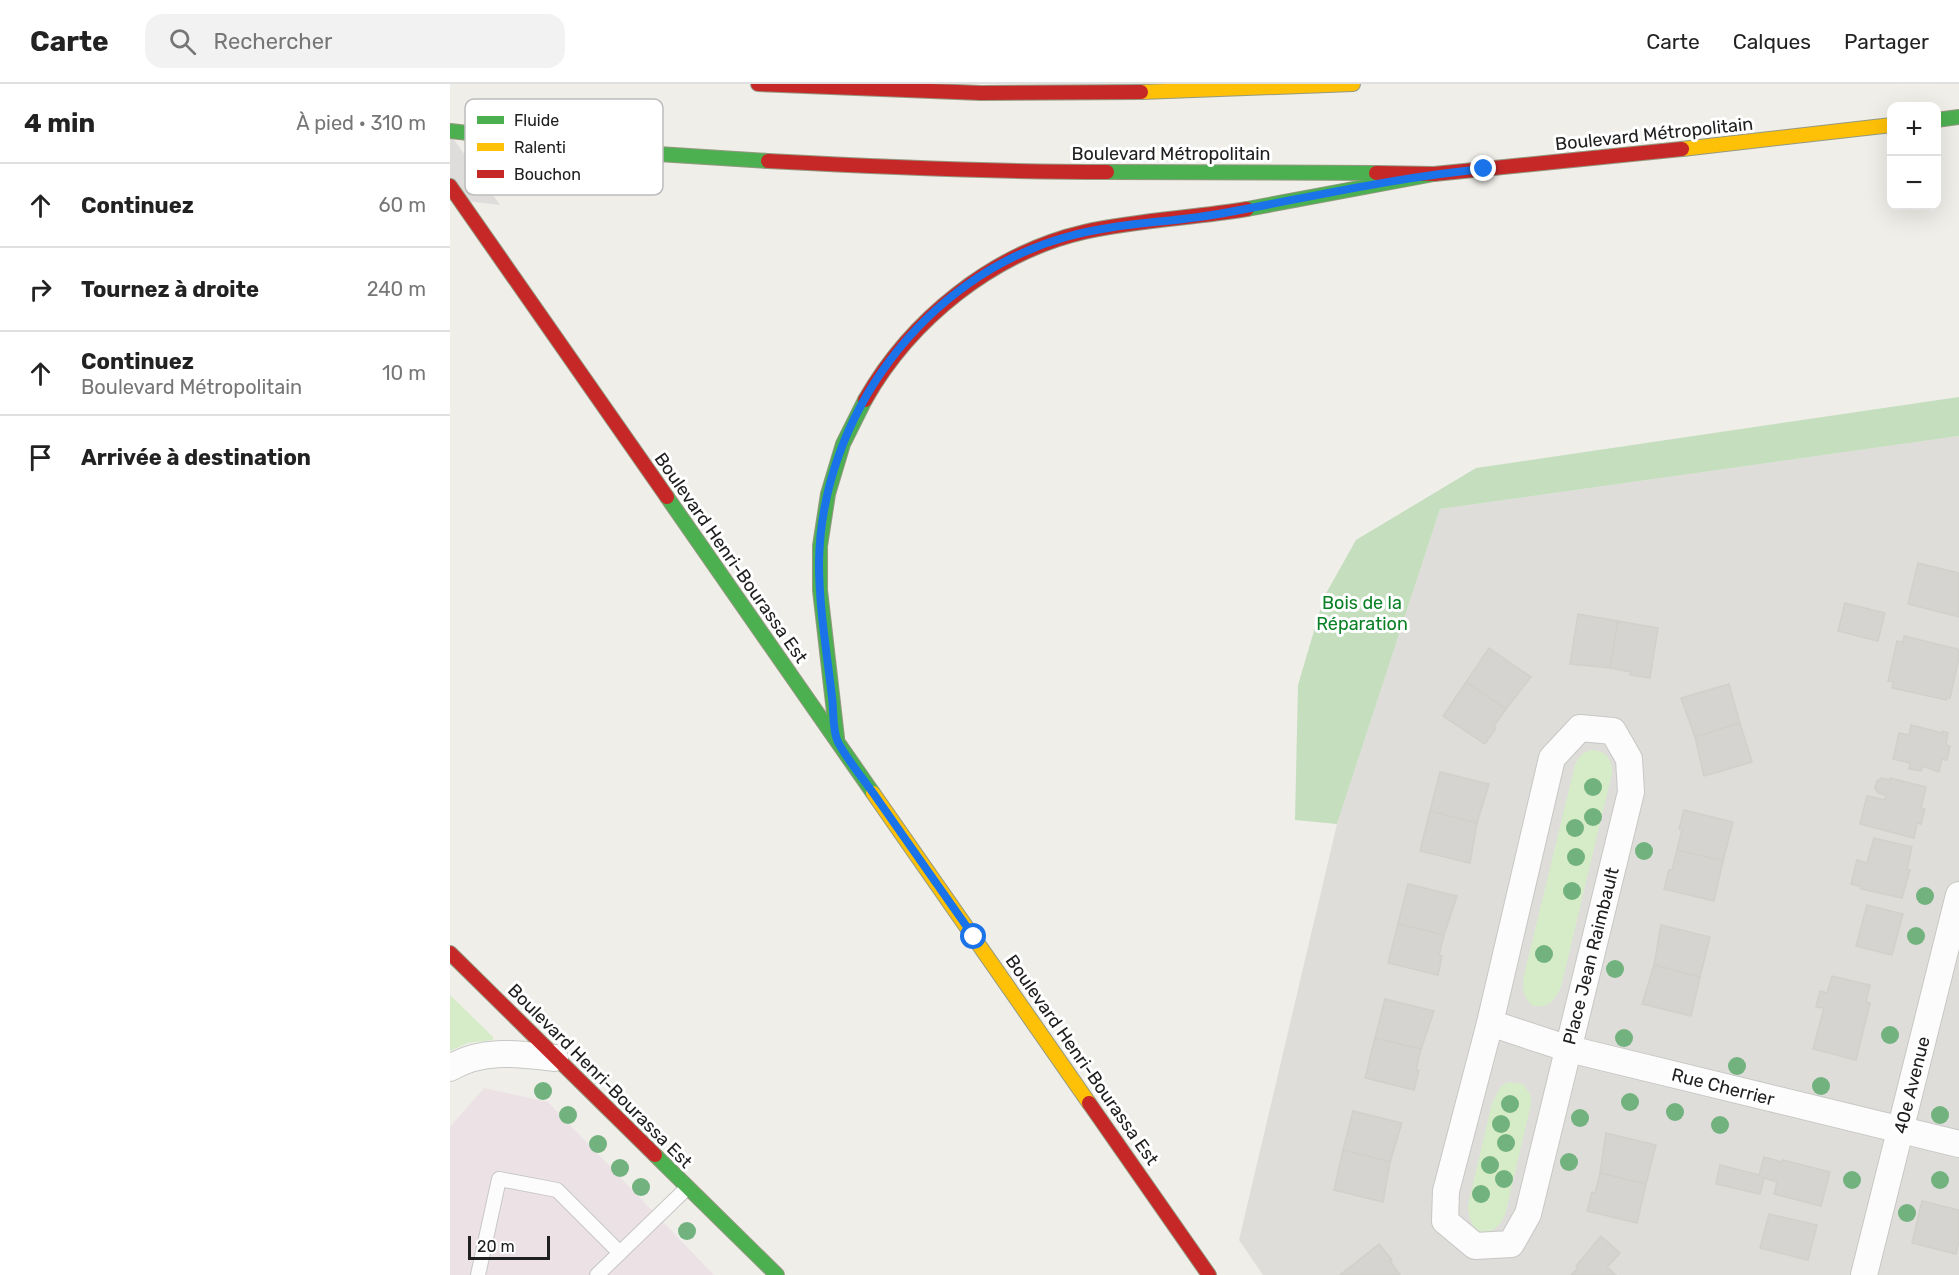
<!DOCTYPE html>
<html lang="fr">
<meta charset="utf-8">
<style>
body{margin:0;font-family:Rubik,sans-serif;background:#f2f2f2;color:#222}
.controls{position:absolute;right:18px;top:18px;display:grid;overflow:hidden;border-radius:12px;box-shadow:0 6px 24px #0002}
.controls button{width:54px;height:54px;display:grid;place-items:center;padding:0;border:0;border-bottom:2px solid #e0e0e0;background:#fff;color:#222;font:30px sans-serif}
.scale{position:absolute;left:18px;bottom:15px;width:82px;box-sizing:border-box;padding-left:6px;border:3px solid #202020;border-top:0;font-size:16px;line-height:21px;white-space:nowrap;color:#202020;-webkit-text-stroke:4px #fff;paint-order:stroke}
.stop{position:absolute;width:18px;height:18px;margin:-14px;border:4px solid #1a73e8;border-radius:50%;background:#fff}
.stop.end{background:#1a73e8;border-color:#fff;box-shadow:0 2px 6px #0008}
.list{margin:0;padding:0;list-style:none}
h2{display:flex;justify-content:space-between;align-items:center;height:78px;margin:0;padding:0 24px;font-size:26px}
h2 small{font-size:20px;font-weight:400;color:#767676}
.list li{display:grid;grid-template-columns:39px 1fr auto;gap:18px;align-items:center;box-sizing:border-box;height:84px;padding:0 24px;border-top:2px solid #e0e0e0}
.list b{display:block;font-size:22px;white-space:nowrap}
.list p{margin:0;font-size:20px;white-space:nowrap;color:#767676}
.list em{font-size:20px;font-style:normal;color:#767676}
.icon{flex:none;width:33px;height:33px;fill:none;stroke:currentColor;stroke-width:2;stroke-linecap:round;stroke-linejoin:round}
.map{position:relative;flex:none;width:1509px;height:1191px;overflow:hidden}
header{display:flex;align-items:center;gap:36px;box-sizing:border-box;height:84px;padding:0 30px;background:#fff;border-bottom:2px solid #e0e0e0}
header strong{font-size:28px}
nav{display:flex;gap:33px;margin-inline-start:auto;font-size:21px}
.search{width:420px;height:54px;background:#f2f2f2;display:flex;align-items:center;gap:15px;box-sizing:border-box;padding:0 21px;border-radius:18px;color:#767676;font-size:22px}
main{display:flex}
aside{flex:1;background:#fff}
.map>svg:first-child{display:block}
.residential{fill:#deddda}
.industrial{fill:#ece2e6}
.grass{fill:#d6ecc8}
.forest{fill:#c5debe}
.pier{fill:#dedddb}
.building{fill:#d6d4d0;stroke:#d2d0ca;stroke-width:1.5}
.lines{fill:none;stroke-linecap:round;stroke-linejoin:round}
.lane-casing{stroke:#c7c7c5;stroke-width:16}
.street-casing{stroke:#c7c7c5;stroke-width:28}
.fast-casing{stroke:#949980;stroke-width:16}
.slow-casing{stroke:#949980;stroke-width:16}
.jam-casing{stroke:#949980;stroke-width:16}
.lane{stroke:#fdfcfc;stroke-width:14}
.street{stroke:#fdfcfc;stroke-width:26}
.fast{stroke:#4caf50;stroke-width:14}
.slow{stroke:#ffc107;stroke-width:14}
.jam{stroke:#c62828;stroke-width:14}
.tree{fill:#72b27e}
.route{stroke:#1a73e8;stroke-width:8}
.labels{text-anchor:middle;dominant-baseline:central;stroke-width:6;stroke-linejoin:round;paint-order:stroke}
.street-label{font-size:18px;fill:#202020;stroke:#fff}
.park-label{font-size:18px;fill:#0b8126;stroke:#fff}
.key{fill:#fff;stroke:#bcbcbc;stroke-width:1.5}
.key-label{font-size:16px;fill:#202020}
</style>
<header>
<strong>Carte</strong>
<div class="search"><svg class="icon" aria-label="search" viewBox="0 0 24 24"><circle cx="10" cy="10" r="6"/><path d="M15 15l6 6"/></svg>Rechercher</div>
<nav><a>Carte</a><a>Calques</a><a>Partager</a></nav>
</header>
<main>
<aside>
<h2>4 min<small>À pied · 310 m</small></h2>
<ul class="list">
<li><svg class="icon" aria-label="ahead" viewBox="0 0 24 24"><path d="M12 20V5M6 11l6-6 6 6"/></svg><div><b>Continuez</b></div><em>60 m</em></li>
<li><svg class="icon" aria-label="right" viewBox="0 0 24 24"><path d="M7 20v-9h11M14 6l5 5-5 5"/></svg><div><b>Tournez à droite</b></div><em>240 m</em></li>
<li><svg class="icon" aria-label="ahead" viewBox="0 0 24 24"><path d="M12 20V5M6 11l6-6 6 6"/></svg><div><b>Continuez</b><p>Boulevard Métropolitain</p></div><em>10 m</em></li>
<li><svg class="icon" aria-label="arrive" viewBox="0 0 24 24"><path d="M6 21V4h12l-3 4 3 4H6"/></svg><div><b>Arrivée à destination</b></div></li>
</ul>
</aside>
<div class="map">
<svg width="1509" height="1191" viewBox="0 0 1509 1191">
<rect width="100%" height="100%" fill="#efeee9"/>
<polygon class="residential" points="1509,352 1509,1191 813,1191 789,1156 887,740 990,425"/>
<polygon class="industrial" points="34,1004 98,1018 264,1191 0,1191 0,1043"/>
<g class="grass">
<path d="M1144,666c13,2 18,10 18,23l-51,214c-7,14 -11,21 -28,19 -12,-10 -11,-21 -8,-35l50,-206c5,-10 8,-14 19,-15z"/>
<polygon points="0,911 43,953 43,956 18,959 0,967"/>
<path d="M1058,998l15,2 8,11v9l-26,111c-14,28 -37,20 -37,-10l24,-102 9,-17z"/>
</g>
<polygon class="forest" points="1509,313 1509,352 990,425 887,740 845,736 848,601 874,513 906,456 1026,384"/>
<polygon class="pier" points="0,50 50,121 0,115"/>
<g class="building">
<polygon points="1468,479 1509,489 1509,533 1458,520"/>
<polygon points="1395,519 1435,529 1428,557 1388,547"/>
<polygon points="1128,530 1168,537 1160,584 1120,580"/>
<polygon points="1168,537 1208,544 1200,594 1180,591 1181,588 1160,584"/>
<polygon points="1454,552 1508,565 1509,574 1500,614 1497,614 1496,616 1442,604 1443,598 1438,597 1447,557 1453,558"/>
<polygon points="1039,564 1081,593 1056,625 1016,598"/>
<polygon points="1016,598 1056,625 1044,642 1046,644 1035,660 993,632"/>
<polygon points="1279,600 1290,639 1245,653 1231,614"/>
<polygon points="1290,639 1302,678 1254,692 1245,653"/>
<polygon points="1461,641 1493,649 1493,647 1498,649 1496,661 1500,662 1497,676 1492,675 1489,688 1473,682 1471,687 1459,685 1460,679 1443,675 1449,649 1459,651"/>
<polygon points="990,688 1039,700 1027,739 980,727"/>
<polygon points="1432,694 1440,696 1440,694 1476,703 1471,724 1475,725 1471,740 1467,739 1464,754 1410,740 1417,712 1435,716 1436,711 1428,709 1425,704 1427,697"/>
<polygon points="1234,726 1283,738 1273,777 1227,766 1232,746 1229,745"/>
<polygon points="980,727 1027,739 1020,779 970,767"/>
<polygon points="1424,754 1462,763 1457,785 1460,786 1452,814 1411,805 1412,803 1401,800 1407,776 1417,779"/>
<polygon points="1227,766 1273,777 1264,817 1214,805 1219,786 1222,786"/>
<polygon points="958,800 1007,812 994,851 948,840"/>
<polygon points="1417,821 1453,830 1442,871 1406,862"/>
<polygon points="948,840 994,851 989,871 992,872 988,891 938,879"/>
<polygon points="1211,841 1260,853 1250,893 1204,881"/>
<polygon points="1204,881 1250,893 1241,932 1192,920"/>
<polygon points="1382,892 1420,901 1416,918 1420,919 1406,976 1363,965 1374,924 1366,923 1370,907 1377,909"/>
<polygon points="935,915 984,927 971,965 925,954"/>
<polygon points="925,954 971,965 966,986 969,986 964,1006 915,994"/>
<polygon points="903,1027 952,1039 940,1078 893,1066"/>
<polygon points="1156,1049 1206,1061 1196,1100 1150,1089"/>
<polygon points="893,1066 940,1078 933,1118 884,1106"/>
<polygon points="1314,1073 1332,1078 1333,1076 1380,1088 1371,1122 1324,1110 1327,1098 1314,1094 1310,1110 1266,1100 1270,1081 1309,1091"/>
<polygon points="1150,1089 1196,1100 1187,1139 1137,1127 1142,1108 1145,1109"/>
<polygon points="1472,1117 1509,1126 1509,1157 1506,1170 1462,1159"/>
<polygon points="1319,1130 1367,1141 1358,1176 1310,1164"/>
<polygon points="1151,1152 1170,1169 1157,1183 1166,1191 1121,1191 1128,1184 1126,1182"/>
<polygon points="929,1160 942,1176 940,1177 950,1191 890,1191"/>
</g>
<g class="lines">
<defs>
<g id="lane">
<polyline points="28,1191 49,1095 107,1106 170,1169"/>
<polyline points="147,1191 237,1104"/>
</g>
<g id="street">
<polygon points="1130,644 1163,647 1179,675 1181,708 1078,1130 1061,1160 1025,1162 995,1137 996,1107 1040,939 1102,674"/>
<polyline points="1040,939 1119,965 1509,1060"/>
<path d="M0,984c32,-20 69,-14 105,-10"/>
<polyline points="1414,1191 1509,811"/>
</g>
<g id="fast">
<polyline points="1486,36 1509,33"/>
<polyline points="0,47 208,70 318,77"/>
<polyline points="657,88 926,89"/>
<polyline points="797,125 984,90"/>
<polyline points="217,413 423,709"/>
<polyline points="387,654 370,506 370,462 378,410 393,360 415,316"/>
<polyline points="205,1071 327,1191"/>
</g>
<g id="slow">
<polyline points="691,8 903,0"/>
<polyline points="1232,65 1442,41"/>
<polyline points="423,709 639,1019"/>
</g>
<g id="jam">
<polyline points="308,0 531,9 691,8"/>
<path d="M318,77c113,6 226,11 339,11"/>
<polyline points="926,89 984,90 1232,65"/>
<polyline points="0,102 217,413"/>
<path d="M415,316c46,-81 128,-147 219,-168 54,-12 109,-14 163,-23"/>
<polyline points="0,869 205,1071"/>
<polyline points="639,1019 759,1191"/>
</g>
</defs>
<use href="#lane" class="lane-casing"/>
<use href="#street" class="street-casing"/>
<use href="#fast" class="fast-casing"/>
<use href="#slow" class="slow-casing"/>
<use href="#jam" class="jam-casing"/>
<use href="#lane" class="lane"/>
<use href="#street" class="street"/>
<use href="#fast" class="fast"/>
<use href="#slow" class="slow"/>
<use href="#jam" class="jam"/>
</g>
<g class="tree">
<circle cx="1143" cy="703" r="9"/>
<circle cx="1143" cy="733" r="9"/>
<circle cx="1125" cy="744" r="9"/>
<circle cx="1194" cy="767" r="9"/>
<circle cx="1126" cy="773" r="9"/>
<circle cx="1122" cy="807" r="9"/>
<circle cx="1475" cy="812" r="9"/>
<circle cx="1466" cy="852" r="9"/>
<circle cx="1094" cy="870" r="9"/>
<circle cx="1165" cy="885" r="9"/>
<circle cx="1440" cy="951" r="9"/>
<circle cx="1174" cy="954" r="9"/>
<circle cx="1287" cy="982" r="9"/>
<circle cx="1371" cy="1002" r="9"/>
<circle cx="93" cy="1007" r="9"/>
<circle cx="1180" cy="1018" r="9"/>
<circle cx="1060" cy="1020" r="9"/>
<circle cx="1225" cy="1028" r="9"/>
<circle cx="118" cy="1031" r="9"/>
<circle cx="1490" cy="1031" r="9"/>
<circle cx="1130" cy="1034" r="9"/>
<circle cx="1051" cy="1040" r="9"/>
<circle cx="1270" cy="1041" r="9"/>
<circle cx="1056" cy="1059" r="9"/>
<circle cx="148" cy="1060" r="9"/>
<circle cx="1119" cy="1078" r="9"/>
<circle cx="1040" cy="1081" r="9"/>
<circle cx="170" cy="1084" r="9"/>
<circle cx="1054" cy="1095" r="9"/>
<circle cx="1402" cy="1096" r="9"/>
<circle cx="1490" cy="1096" r="9"/>
<circle cx="191" cy="1103" r="9"/>
<circle cx="1031" cy="1110" r="9"/>
<circle cx="1457" cy="1129" r="9"/>
<circle cx="237" cy="1147" r="9"/>
</g>
<g class="lines">
<path class="route" d="M524,853c-32,-46 -64,-92 -96,-137 -12,-18 -31,-40 -40,-58 -6,-12 -4,-31 -6,-45 -5,-44 -13,-89 -13,-134 2,-146 105,-286 247,-326 52,-15 106,-14 158,-24 87,-16 173,-36 260,-44"/>
</g>
<g class="labels">
<g class="street-label">
<text transform="translate(1204 50) rotate(-6)">Boulevard Métropolitain</text>
<text x="721" y="70">Boulevard Métropolitain</text>
<text transform="translate(281 474) rotate(55)">Boulevard Henri-Bourassa Est</text>
<text transform="translate(1141 872) rotate(-76)">Place Jean Raimbault</text>
<text transform="translate(632 976) rotate(55)">Boulevard Henri-Bourassa Est</text>
<text transform="translate(150 992) rotate(45)">Boulevard Henri-Bourassa Est</text>
<text transform="translate(1462 1001) rotate(-76)">40e Avenue</text>
<text transform="translate(1273 1003) rotate(14)">Rue Cherrier</text>
</g>
<g class="park-label">
<text x="912" y="519">Bois de la<tspan x="912" dy="21">Réparation</tspan></text>
</g>
</g>
<rect x="15" y="15" width="198" height="96" rx="9" class="key"/>
<rect x="27" y="32" width="27" height="8" fill="#4caf50"/>
<rect x="27" y="59" width="27" height="8" fill="#ffc107"/>
<rect x="27" y="86" width="27" height="8" fill="#c62828"/>
<g class="key-label">
<text x="64" y="42">Fluide</text>
<text x="64" y="69">Ralenti</text>
<text x="64" y="96">Bouchon</text>
</g>
</svg>
<div class="controls">
<button>+</button>
<button>−</button>
</div>
<div class="scale">20 m</div>
<div class="stop" style="left:524px;top:853px"></div>
<div class="stop end" style="left:1034px;top:85px"></div>
</div>
</main>
